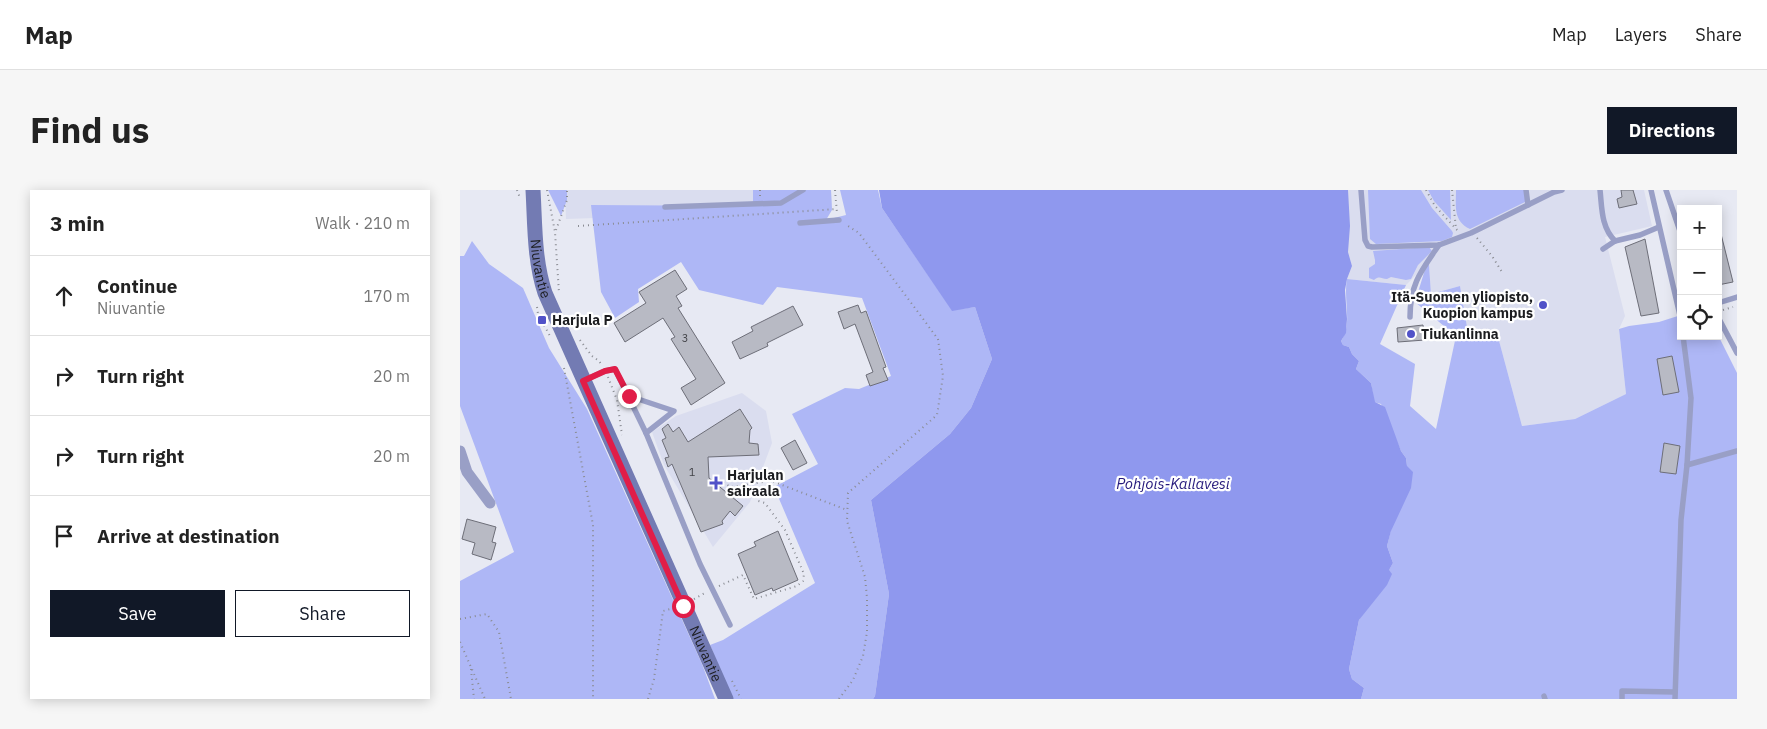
<!DOCTYPE html>
<meta charset="utf-8">
<style>
body{margin:0;font-family:"IBM Plex Sans",sans-serif;background:#f6f6f6;color:#222}
.controls{position:absolute;right:15px;top:15px;display:grid;overflow:hidden;border-radius:0px;box-shadow:0 2px 12px #0003}
.controls button{width:45px;height:45px;display:grid;place-items:center;padding:0;border:0;border-bottom:1px solid #e0e0e0;background:#fff;color:#222;font:25px sans-serif}
.stop{position:absolute;width:15px;height:15px;margin:-11px;border:4px solid #e11d48;border-radius:50%;background:#fff}
.stop.end{background:#e11d48;border-color:#fff;box-shadow:0 1px 5px #0008}
.list{margin:0;padding:0;list-style:none}
h2{display:flex;justify-content:space-between;align-items:center;height:65px;margin:0;padding:0 20px;font-size:21px}
h2 small{font-size:16px;font-weight:400;color:#767676}
.list li{display:grid;grid-template-columns:32px 1fr auto;gap:15px;align-items:center;box-sizing:border-box;height:80px;padding:0 20px;border-top:1px solid #e0e0e0}
.list b{display:block;font-size:19px;white-space:nowrap}
.list p{margin:0;font-size:16px;white-space:nowrap;color:#767676}
.list em{font-size:16px;font-style:normal;color:#767676}
.actions{display:flex;gap:10px;padding:15px 20px}
.actions a{flex:1;padding:11px 0;border:1px solid #111827;border-radius:0px;text-align:center;font-size:18px;color:#111827}
.actions .main{background:#111827;color:#fff}
.icon{flex:none;width:28px;height:28px;fill:none;stroke:currentColor;stroke-width:2;stroke-linecap:round;stroke-linejoin:round}
.map{position:relative;flex:none;width:1277px;height:509px;overflow:hidden;border-radius:0px}
header{display:flex;align-items:center;gap:30px;box-sizing:border-box;height:70px;padding:0 25px;background:#fff;border-bottom:1px solid #e0e0e0}
header strong{font-size:24px}
nav{display:flex;gap:28px;margin-inline-start:auto;font-size:18px}
.intro{display:flex;align-items:center;justify-content:space-between;box-sizing:border-box;height:120px;padding:0 30px}
h1{margin:0;font-size:35px}
.button{padding:12px 22px;border-radius:0px;background:#111827;color:#fff;font-size:18px;font-weight:700}
main{display:flex;gap:30px;padding:0 30px}
aside{flex:1;background:#fff;border-radius:0px;box-shadow:0 2px 12px #0003}
.map>svg:first-child{display:block}
.built{fill:#daddef}
.green{fill:#aeb7f6}
.water{fill:#8f98ee}
.building{fill:#b8bac4;stroke:#6d6e78}
.lines{fill:none;stroke-linecap:round;stroke-linejoin:round}
.path{stroke:#8a8c93;stroke-width:2;stroke-dasharray:1 4;stroke-linecap:butt}
.lane{stroke:#999fc6;stroke-width:5.5}
.street{stroke:#999fc6;stroke-width:11}
.secondary{stroke:#737bb3;stroke-width:15}
.route{stroke:#e11d48;stroke-width:6}
.poi-dot{fill:#5152c8;stroke:#fff;stroke-width:2}
.labels{text-anchor:middle;dominant-baseline:central;stroke-width:4.5;stroke-linejoin:round;paint-order:stroke}
.number-label{font-size:11px;fill:#434449}
.street-label{font-size:14px;fill:#1c1d20;stroke:#fff}
.poi-label{font-size:14px;font-weight:bold;fill:#1c1d20;stroke:#fff;text-anchor:start}
.water-label{font-size:15px;font-style:italic;fill:#25197c;stroke:#fff}
</style>
<header>
<strong>Map</strong>
<nav><a>Map</a><a>Layers</a><a>Share</a></nav>
</header>
<div class="intro"><h1>Find us</h1><a class="button">Directions</a></div>
<main>
<aside>
<h2>3 min<small>Walk · 210 m</small></h2>
<ul class="list">
<li><svg class="icon" aria-label="ahead" viewBox="0 0 24 24"><path d="M12 20V5M6 11l6-6 6 6"/></svg><div><b>Continue</b><p>Niuvantie</p></div><em>170 m</em></li>
<li><svg class="icon" aria-label="right" viewBox="0 0 24 24"><path d="M7 20v-9h11M14 6l5 5-5 5"/></svg><div><b>Turn right</b></div><em>20 m</em></li>
<li><svg class="icon" aria-label="right" viewBox="0 0 24 24"><path d="M7 20v-9h11M14 6l5 5-5 5"/></svg><div><b>Turn right</b></div><em>20 m</em></li>
<li><svg class="icon" aria-label="arrive" viewBox="0 0 24 24"><path d="M6 21V4h12l-3 4 3 4H6"/></svg><div><b>Arrive at destination</b></div></li>
</ul>
<div class="actions"><a class="main">Save</a><a>Share</a></div>
</aside>
<div class="map">
<svg width="1277" height="509" viewBox="0 0 1277 509">
<rect width="100%" height="100%" fill="#e7e9f3"/>
<g class="built">
<polygon points="105,0 371,0 372,20 106,29"/>
<polygon points="888,0 1184,0 1192,36 1145,47 1165,126 1159,139 1166,204 1115,229 1062,236 1038,147 1007,151 1000,96 971,104 969,75 967,74 946,95 887,89 892,76 888,62"/>
<polygon points="282,203 306,221 312,253 290,312 253,357 204,275 192,242 216,226"/>
</g>
<g class="green">
<polygon points="88,0 107,0 107,10 101,26"/>
<polygon points="293,0 371,0 372,20 366,30 386,25 380,0 418,0 422,18 492,120 515,117 532,169 511,218 490,244 411,310 429,404 415,506 413,509 272,509 250,455 263,450 355,393 314,297 358,274 332,224 385,198 399,199 431,186 402,108 317,97 303,115 239,100 221,72 178,99 179,112 155,128 141,102 131,15 293,16"/>
<polygon points="908,0 961,0 972,18 992,41 993,43 992,47 982,51 916,54 910,49"/>
<polygon points="968,0 990,0 991,30 974,11"/>
<path d="M996,0h69v12l-55,27c-17,-8 -14,-23 -14,-39z"/>
<polygon points="12,51 29,74 63,98 89,158 127,219 242,474 255,509 0,509 0,391 54,362 0,216 0,66 4,66"/>
<path d="M969,57l3,4 -14,14 -7,14 -5,1 -15,-3 -4,2c-6,0 -7,-4 -13,1l-5,-2v-10l6,-4v-4l-2,-9z"/>
<path d="M967,73l2,2 2,29 29,-8 9,53 29,-2 24,89 53,-7 51,-25 -7,-65 10,-3 30,-4 22,-7v21h37v-1l19,38v326h-376l3,-11 -12,-9 -3,-10 10,-49 34,-57 -6,-17 20,-80 -1,-8 -5,-7 -20,-47 -7,-2 -3,-19 -15,-14 3,-8 -7,-7 -3,-7 -6,-2 -2,-4c12,-17 2,-41 6,-62l59,6 -26,59 35,20 -5,42 26,23 20,-93 -41,-34z"/>
</g>
<polygon class="water" points="419,0 888,0 890,36 888,62 892,76 887,89 885,100 887,129 886,143 881,151 883,155 889,157 892,164 899,171 896,179 911,193 915,212 925,217 941,261 946,268 947,276 953,282 951,298 931,341 927,356 933,373 929,380 932,384 927,395 899,430 889,479 892,489 904,498 901,509 413,509 415,506 429,404 411,310 490,244 511,218 532,169 515,117 492,121 422,18"/>
<g class="building">
<polygon points="1161,0 1173,0 1177,14 1159,18 1157,9 1162,7"/>
<polygon points="1258,44 1261,44 1273,92 1258,95"/>
<polygon points="1185,49 1199,123 1181,126 1165,57"/>
<polygon points="215,80 227,99 216,106 222,116 218,118 265,193 231,215 221,198 236,189 211,149 215,147 203,128 165,152 154,133 186,113 179,102"/>
<polygon points="398,115 401,123 406,121 426,177 423,178 428,190 410,196 406,185 413,182 395,134 384,139 378,122"/>
<polygon points="333,116 343,135 307,153 308,156 280,169 272,152 293,141 291,137"/>
<polygon points="963,135 965,150 938,152 937,138"/>
<polygon points="1212,166 1219,202 1203,205 1197,169"/>
<polygon points="280,219 292,238 290,240 289,253 298,254 299,265 248,267 249,288 283,316 275,326 270,321 262,331 263,334 241,342 212,274 208,277 205,268 209,267 202,250 206,248 202,239 208,234 213,242 219,237 228,252"/>
<polygon points="335,250 347,273 333,280 321,258"/>
<polygon points="1204,253 1220,256 1216,284 1200,282"/>
<polygon points="7,329 36,337 32,352 36,353 31,370 12,364 15,353 2,349"/>
<polygon points="318,341 338,390 313,401 312,398 295,405 278,364 296,356 294,352"/>
</g>
<g class="lines">
<g class="path">
<polyline points="57,0 60,8"/>
<polyline points="87,0 95,42 99,103"/>
<polyline points="300,0 300,8"/>
<polyline points="375,0 377,23"/>
<polyline points="966,0 975,16 998,41"/>
<polyline points="992,0 996,39"/>
<polyline points="118,36 377,19"/>
<polyline points="96,40 107,10 107,0"/>
<polyline points="1017,48 1032,66 1042,82"/>
<polyline points="77,117 78,124 90,146"/>
<polyline points="1263,120 1273,117"/>
<polyline points="120,150 132,166 139,171 141,174"/>
<polyline points="104,178 133,335 133,509"/>
<polyline points="148,187 157,210 162,245"/>
<polyline points="304,288 387,320"/>
<polyline points="255,293 258,290 271,297 303,292"/>
<polyline points="259,396 283,385 294,409 337,396 343,391 344,384 325,340 305,313 295,310"/>
<polyline points="234,409 245,403"/>
<polyline points="0,429 27,424 39,442 51,509"/>
<polyline points="0,452 25,509"/>
<polyline points="11,479 14,509"/>
<polyline points="272,491 281,509"/>
<polyline points="188,509 194,489 203,421 214,418"/>
<polyline points="379,509 393,490 403,466 407,442 407,408 405,387 387,331 388,303 477,225 483,186 478,149 399,43 385,34"/>
</g>
<g class="lane">
<polyline points="901,0 905,50 908,56 912,57 979,55 1011,43 1094,2 1102,0"/>
<polyline points="1066,0 1068,15"/>
<path d="M1140,0c2,18 1,37 15,51"/>
<polyline points="1191,0 1221,130"/>
<polyline points="1206,0 1221,44"/>
<polyline points="205,17 321,13 343,0"/>
<polyline points="340,33 379,30"/>
<polyline points="1143,59 1155,51 1180,45 1199,37"/>
<polyline points="1258,113 1277,107"/>
<path d="M950,127c0,-33 11,-46 29,-72"/>
<polyline points="1258,127 1277,163"/>
<polyline points="125,190 145,181 155,179 186,243 240,374 270,435"/>
<polyline points="169,206 214,221 186,243"/>
<polyline points="1227,275 1277,261"/>
<polyline points="1084,506 1085,509"/>
<polyline points="1162,509 1162,501 1215,502"/>
<polyline points="1215,509 1221,330 1227,275 1231,208 1223,146"/>
</g>
<polyline class="street" points="0,261 7,282 30,313"/>
<path class="secondary" id="s1" d="M73,0c2,34 1,70 12,103l181,406"/>
</g>
<g class="lines">
<polyline class="route" points="169,206 155,179 145,181 123,191 223,416"/>
</g>
<g class="poi-dot">
<circle cx="1083" cy="115" r="5"/>
<rect x="77" y="125" width="10" height="10" rx="2.5"/>
<circle cx="951" cy="144" r="5"/>
<path d="M253.5 285.5h5v5h5v5h-5v5h-5v-5h-5v-5h5z"/>
</g>
<g class="labels">
<g class="number-label">
<text x="225" y="148">3</text>
<text x="232" y="282">1</text>
</g>
<g class="street-label">
<text stroke="none"><textPath href="#s1" startOffset="79">Niuvantie</textPath></text>
<text stroke="none"><textPath href="#s1" startOffset="499">Niuvantie</textPath></text>
</g>
<g class="poi-label">
<text x="1073" y="107" text-anchor="end">Itä-Suomen yliopisto,<tspan x="1073" dy="16">Kuopion kampus</tspan></text>
<text x="92" y="130">Harjula P</text>
<text x="961" y="144">Tiukanlinna</text>
<text x="267" y="285">Harjulan<tspan x="267" dy="16">sairaala</tspan></text>
</g>
<g class="water-label">
<text x="713" y="293">Pohjois-Kallavesi</text>
</g>
</g>
</svg>
<div class="controls">
<button>+</button>
<button>−</button>
<button><svg class="icon" aria-label="locate" viewBox="0 0 24 24"><circle cx="12" cy="12" r="6"/><path d="M12 2v4M12 18v4M2 12h4M18 12h4"/></svg></button>
</div>
<div class="stop" style="left:223px;top:416px"></div>
<div class="stop end" style="left:169px;top:206px"></div>
</div>
</main>
